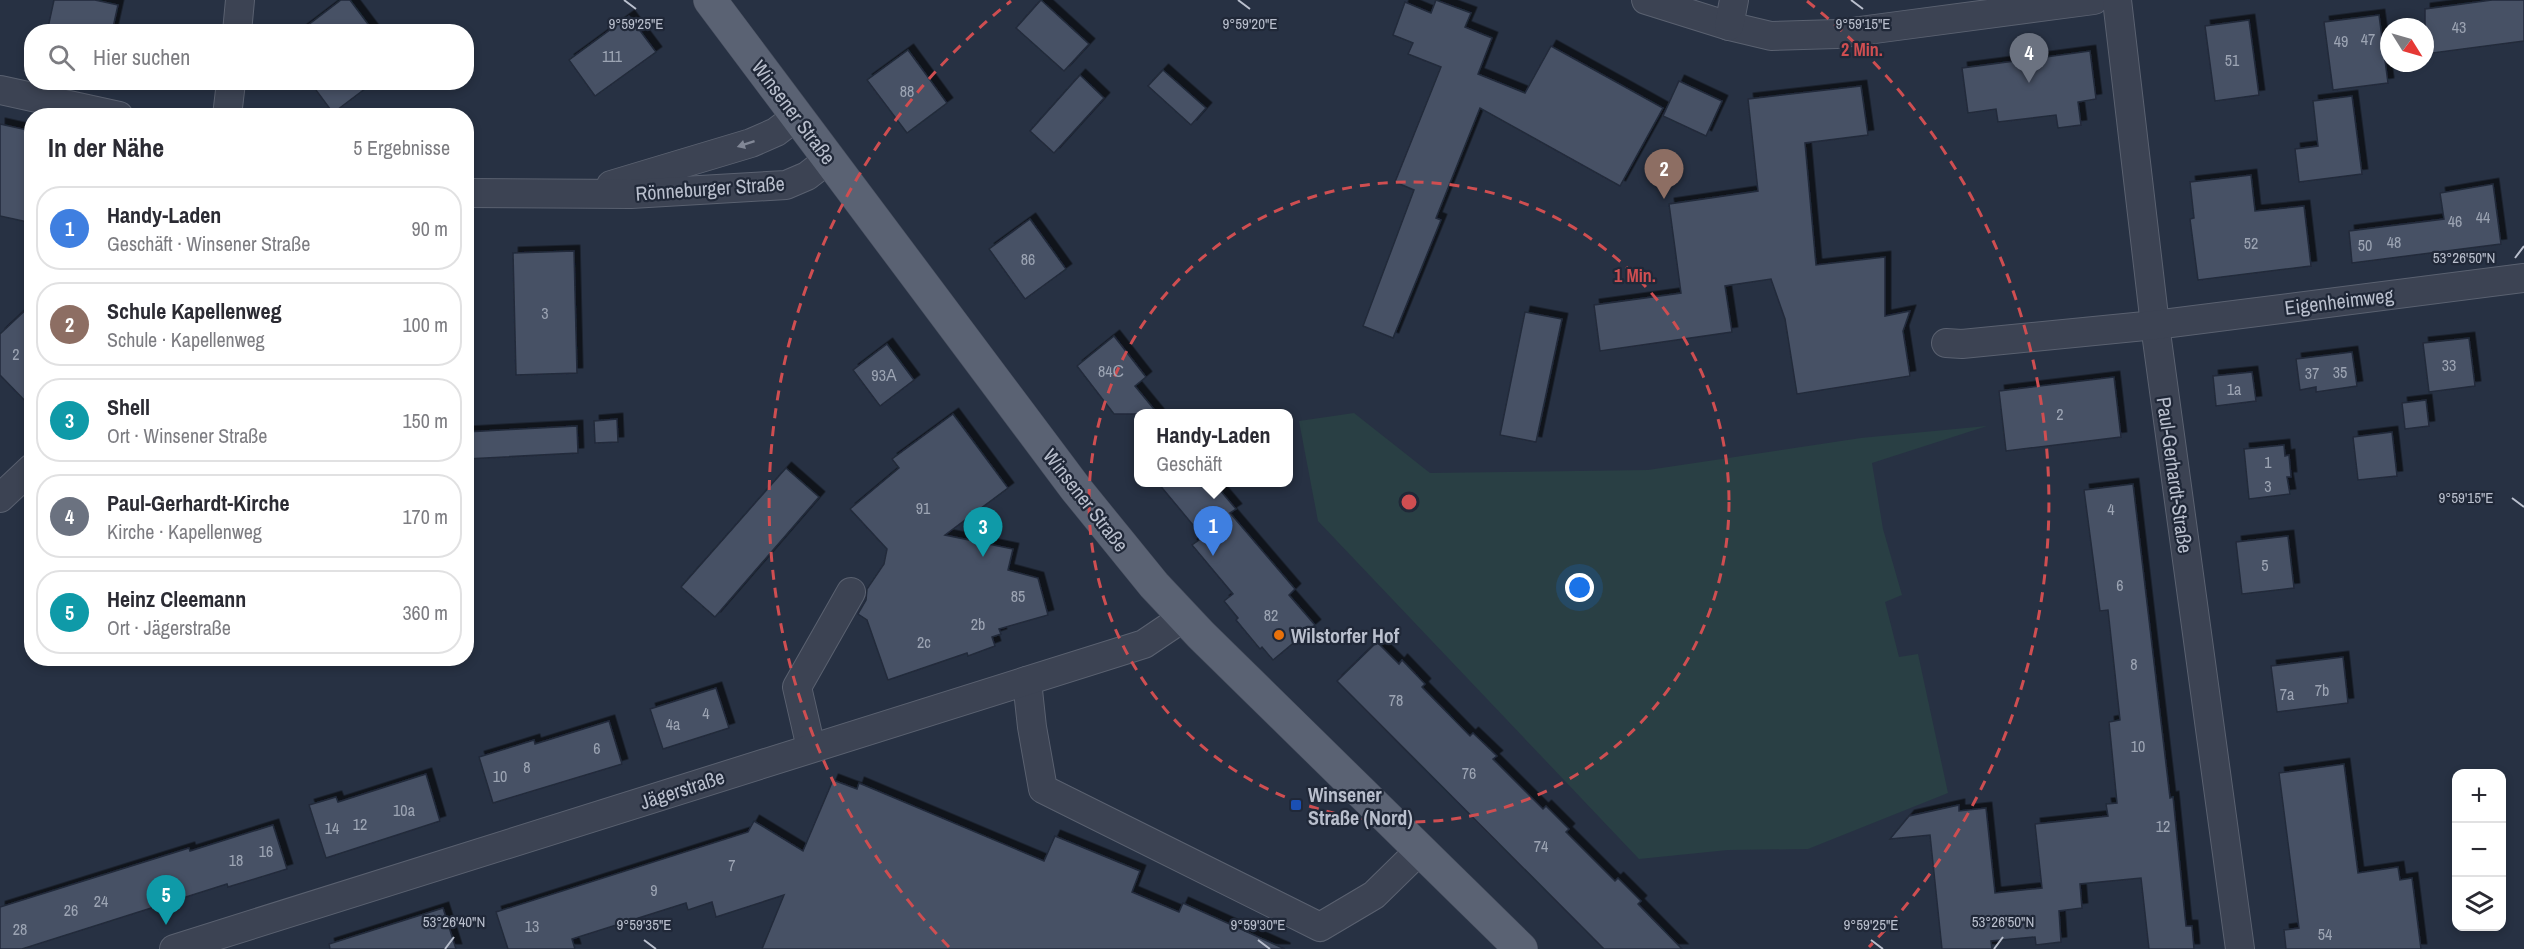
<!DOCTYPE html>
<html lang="de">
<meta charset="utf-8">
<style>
body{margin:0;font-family:"Archivo Narrow",sans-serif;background:#f7f7f7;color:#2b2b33}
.controls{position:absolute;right:18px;bottom:18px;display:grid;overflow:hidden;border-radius:12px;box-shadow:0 3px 9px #0003}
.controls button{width:54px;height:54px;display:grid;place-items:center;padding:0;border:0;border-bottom:2px solid #e1e1e2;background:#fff;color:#2b2b33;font:30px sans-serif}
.compass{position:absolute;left:2380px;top:18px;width:54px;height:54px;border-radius:50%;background:#fff;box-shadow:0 3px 9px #0003;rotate:127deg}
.you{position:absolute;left:1580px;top:588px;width:21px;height:21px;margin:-15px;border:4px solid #fff;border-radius:50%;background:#1a73e8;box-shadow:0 0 0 9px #1a73e833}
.badge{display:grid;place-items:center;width:39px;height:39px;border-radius:50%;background:#2563eb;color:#fff;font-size:20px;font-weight:700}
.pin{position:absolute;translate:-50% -50px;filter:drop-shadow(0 2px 3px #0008)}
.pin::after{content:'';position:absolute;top:32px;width:21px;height:18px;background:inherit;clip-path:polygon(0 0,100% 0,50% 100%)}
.popup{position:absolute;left:1134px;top:409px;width:159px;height:78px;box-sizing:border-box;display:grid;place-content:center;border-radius:12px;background:#fff;filter:drop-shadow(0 2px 4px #0005);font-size:20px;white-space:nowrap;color:#7c7c81}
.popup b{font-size:22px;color:#2b2b33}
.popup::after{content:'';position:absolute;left:50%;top:100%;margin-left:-12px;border:12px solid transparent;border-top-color:#fff}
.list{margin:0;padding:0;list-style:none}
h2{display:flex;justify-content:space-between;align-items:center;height:78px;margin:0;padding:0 24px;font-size:26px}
h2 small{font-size:20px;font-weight:400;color:#7c7c81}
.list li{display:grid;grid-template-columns:39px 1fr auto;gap:18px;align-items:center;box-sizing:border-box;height:84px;margin:0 12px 12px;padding:0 12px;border:2px solid #e1e1e2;border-radius:24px}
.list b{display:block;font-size:22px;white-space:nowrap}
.list p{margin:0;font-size:20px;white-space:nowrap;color:#7c7c81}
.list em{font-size:20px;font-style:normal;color:#7c7c81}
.icon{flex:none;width:33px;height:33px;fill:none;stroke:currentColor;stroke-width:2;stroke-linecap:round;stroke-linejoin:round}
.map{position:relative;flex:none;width:2524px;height:949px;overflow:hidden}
.search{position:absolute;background:#fff;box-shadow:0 3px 9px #0003;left:24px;top:24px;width:450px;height:66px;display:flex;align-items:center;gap:15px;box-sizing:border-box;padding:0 21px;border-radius:24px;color:#7c7c81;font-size:22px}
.panel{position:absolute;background:#fff;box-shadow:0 3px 9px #0003;left:24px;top:108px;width:450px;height:558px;border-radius:24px}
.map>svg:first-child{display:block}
.green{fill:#293f44}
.building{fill:#465165;stroke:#222a3a;stroke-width:1.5;filter:url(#shadow)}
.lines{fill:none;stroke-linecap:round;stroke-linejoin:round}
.minor-casing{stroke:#5a6170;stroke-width:30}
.major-casing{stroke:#454c5c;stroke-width:34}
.minor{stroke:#3c4353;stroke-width:28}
.major{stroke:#5a6273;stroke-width:33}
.oneway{fill:#818796}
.ticks{fill:none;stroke:#b9bfcd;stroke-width:2}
.ring{fill:none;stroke:#cf4e51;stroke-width:3;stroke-dasharray:10 8}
.food-dot{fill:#e8710a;stroke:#202838;stroke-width:2}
.transit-dot{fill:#1a4fb4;stroke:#202838;stroke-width:2}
.labels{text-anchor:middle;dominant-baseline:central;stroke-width:4.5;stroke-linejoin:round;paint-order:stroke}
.number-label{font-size:16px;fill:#9ca4b3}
.street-label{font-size:20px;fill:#b9bfcd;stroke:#202838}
.poi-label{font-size:20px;font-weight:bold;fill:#b9bfcd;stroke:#202838;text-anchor:start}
.ticks-label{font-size:15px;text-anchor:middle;fill:#b9bfcd;stroke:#202838;stroke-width:4.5;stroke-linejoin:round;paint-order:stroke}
.centre{fill:#cf4e51;stroke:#202838;stroke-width:3}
.ring-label{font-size:18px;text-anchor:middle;font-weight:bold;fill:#cf4e51;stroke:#202838;stroke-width:4.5;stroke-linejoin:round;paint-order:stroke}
</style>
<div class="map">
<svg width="2524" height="949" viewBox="0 0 2524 949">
<defs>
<filter id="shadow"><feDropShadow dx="5.5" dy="-5.5" stdDeviation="0" flood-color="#0009"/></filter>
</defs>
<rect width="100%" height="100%" fill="#273143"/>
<polygon class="green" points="1354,413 1430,473 1648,470 1861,438 1987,426 1872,463 1883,529 1902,595 1885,602 1899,657 1918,654 1948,793 1808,849 1728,850 1639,859 1318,521 1299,421"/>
<g class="building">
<polygon points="54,0 95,0 118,5 112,32 47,32"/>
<polygon points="341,0 350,0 374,32 299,32"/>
<polygon points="1041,0 1089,44 1064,71 1016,28"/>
<polygon points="1436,0 1471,13 1465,27 1492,38 1478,74 1525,93 1551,46 1663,108 1620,186 1480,108 1436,218 1441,220 1393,338 1363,326 1414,190 1395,182 1441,67 1408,54 1413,43 1393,35 1405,2 1431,13"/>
<polygon points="2492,0 2524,0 2524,41 2425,54 2425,9"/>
<polygon points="2379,15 2388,83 2333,90 2324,22"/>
<polygon points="629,16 656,52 595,96 569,60"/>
<polygon points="2249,20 2259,95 2215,101 2205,26"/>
<polygon points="908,50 947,103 907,133 867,80"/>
<polygon points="2090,51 2096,99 2078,102 2081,125 2058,128 2056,115 1998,122 1996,109 1968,113 1962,68"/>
<polygon points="1163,70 1206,108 1191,125 1148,86"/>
<polygon points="1080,75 1104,98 1054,153 1030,131"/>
<polygon points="1679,81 1722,101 1706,136 1663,116"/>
<polygon points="310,82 374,82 333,113"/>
<polygon points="1861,86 1868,135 1805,143 1816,265 1885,257 1885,316 1910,311 1903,331 1910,376 1797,394 1785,319 1771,279 1725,286 1732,332 1600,351 1594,305 1681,293 1669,204 1758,191 1748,99"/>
<polygon points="2352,96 2362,174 2299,182 2295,149 2318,146 2313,101"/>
<polygon points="0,124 32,131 32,223 0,216"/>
<polygon points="2251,175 2255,211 2304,206 2311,266 2198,280 2190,219 2194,218 2190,182"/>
<polygon points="2493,184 2501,244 2352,263 2349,231 2444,219 2440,193"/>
<polygon points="1030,219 1066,269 1025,299 989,249"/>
<polygon points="574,251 577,373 516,375 513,253"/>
<polygon points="32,304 32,408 0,375 0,334"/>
<polygon points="1525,312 1562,319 1536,442 1500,435"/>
<polygon points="1114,336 1146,377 1135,386 1158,414 1114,414 1077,366"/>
<polygon points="2469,338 2475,386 2429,392 2423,343"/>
<polygon points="887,344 914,380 880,406 853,370"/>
<polygon points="2352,352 2357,386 2316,392 2316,387 2300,390 2296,359"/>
<polygon points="2252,372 2256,401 2216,406 2213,376"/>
<polygon points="2114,377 2121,437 2006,451 1999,391"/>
<polygon points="2426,400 2429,426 2405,429 2402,403"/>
<polygon points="953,414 1008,488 945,535 1013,549 1008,570 1038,578 1048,615 999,629 1001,634 992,637 995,646 968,656 967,653 888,680 867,620 858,614 866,600 867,589 884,564 887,549 850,509 899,468 892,459"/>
<polygon points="617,419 618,442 595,443 594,421"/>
<polygon points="577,426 578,453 466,459 466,432"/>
<polygon points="2392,432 2397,476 2358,480 2353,437"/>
<polygon points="2284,445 2285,456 2289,455 2291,477 2287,477 2290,494 2249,499 2244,449"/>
<polygon points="786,468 819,497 715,617 681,587"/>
<polygon points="1158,483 1214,483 1236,509 1230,513 1295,589 1289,595 1315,625 1273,660 1262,647 1260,649 1236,620 1238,618 1224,601 1233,594 1192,545 1203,537"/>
<polygon points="2133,484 2170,798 2173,797 2186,926 2192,926 2194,949 2149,949 2141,878 2080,884 2082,908 2059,911 2061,942 2036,945 2035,937 1991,941 1992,949 1942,949 1930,835 1890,839 1909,816 1959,805 1959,811 1986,808 1995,893 2042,888 2035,824 2108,816 2106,804 2117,803 2109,722 2120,720 2108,610 2100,611 2084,490"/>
<polygon points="2288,536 2294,588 2242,594 2236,542"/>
<polygon points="1377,642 1399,664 1402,660 1425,684 1422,687 1470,736 1473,733 1497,756 1493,759 1543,809 1546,806 1569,829 1566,832 1615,881 1618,878 1641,901 1638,904 1682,949 1604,949 1337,681"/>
<polygon points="2343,657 2348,703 2277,712 2271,666"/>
<polygon points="716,688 729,728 663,749 650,709"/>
<polygon points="609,721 622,764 493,803 479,757 534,740 535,744"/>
<polygon points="2344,764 2358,873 2398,867 2400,880 2412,878 2421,949 2286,949 2284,930 2299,928 2279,773"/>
<polygon points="426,774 440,821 326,858 309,805 336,797 338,802"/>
<polygon points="833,780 857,789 859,783 1044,861 1055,836 1140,871 1132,892 1179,912 1183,903 1285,949 762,949 784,895 716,917 712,902 688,910 686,903 572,939 575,949 508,949 496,912 748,832 754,821 803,851"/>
<polygon points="273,825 287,869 228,887 227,884 22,949 0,949 0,907 189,848 190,851"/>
<polygon points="443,908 456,949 330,949 329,944"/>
</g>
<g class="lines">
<defs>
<g id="minor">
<polyline points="1646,0 1729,26 1771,36 1837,34 2094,0"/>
<polyline points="2117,0 2155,325 2240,949"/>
<polyline points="1729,26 1734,0"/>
<polyline points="237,32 240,0"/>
<polyline points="0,90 119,116"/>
<polyline points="227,116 231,82"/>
<polyline points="611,185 751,143 776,132 797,116"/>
<polyline points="466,193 631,194 786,185 807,176 829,159"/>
<polyline points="1946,343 1962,344 2155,325 2524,278"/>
<polyline points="0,498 32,468"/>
<polyline points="1027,681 1032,727 1043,789 1320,927 1374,895 1420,850"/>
<polyline points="811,748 797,687 851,592"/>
<polyline points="174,949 1144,644 1184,617"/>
</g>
<polyline id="major" points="710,0 1076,489 1154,585 1201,635 1521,949"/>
</defs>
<use href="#minor" class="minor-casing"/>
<use href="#major" class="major-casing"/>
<use href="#minor" class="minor"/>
<use href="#major" class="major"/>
</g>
<defs><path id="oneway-solid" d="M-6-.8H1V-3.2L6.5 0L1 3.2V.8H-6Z" transform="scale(1.5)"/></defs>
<use class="oneway" href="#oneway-solid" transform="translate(746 144) rotate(162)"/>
<path class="ticks" d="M624,0l12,9M1238,0l12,9M1851,0l12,9M2515,258l9,-12M2512,498l12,9M644,940l12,9M1258,940l12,9M1871,940l12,9M445,949l9,-12M1994,949l9,-12"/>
<g class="ring">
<circle cx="1409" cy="502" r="320"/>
<path d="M949 947A640 640 0 0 1 1011 1M1807 1A640 640 0 0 1 1869 947"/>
</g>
<circle class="food-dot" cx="1279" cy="635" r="6"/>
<rect class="transit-dot" x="1290" y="799" width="12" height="12" rx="3"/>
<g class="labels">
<g class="number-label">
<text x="2459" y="27">43</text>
<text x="2368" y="39">47</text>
<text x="2341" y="41">49</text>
<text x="612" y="56">111</text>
<text x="2232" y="60">51</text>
<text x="907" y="91">88</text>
<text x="2483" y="217">44</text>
<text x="2455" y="221">46</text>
<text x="2394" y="242">48</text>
<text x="2251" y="243">52</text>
<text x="2365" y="245">50</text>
<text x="1028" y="259">86</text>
<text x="545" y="313">3</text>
<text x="16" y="354">2</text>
<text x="2449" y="365">33</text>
<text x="1111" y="371">84С</text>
<text x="2340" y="372">35</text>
<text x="2312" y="373">37</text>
<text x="884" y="375">93А</text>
<text x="2234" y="389">1a</text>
<text x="2060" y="414">2</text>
<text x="2268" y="462">1</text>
<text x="2268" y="486">3</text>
<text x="923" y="508">91</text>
<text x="2111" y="509">4</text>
<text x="2265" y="565">5</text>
<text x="2120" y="585">6</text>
<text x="1018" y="596">85</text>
<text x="1271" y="615">82</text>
<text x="978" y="624">2b</text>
<text x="924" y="642">2c</text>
<text x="2134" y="664">8</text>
<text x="2322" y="690">7b</text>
<text x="2287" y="694">7a</text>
<text x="1396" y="700">78</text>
<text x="706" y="713">4</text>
<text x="673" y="724">4a</text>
<text x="2138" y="746">10</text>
<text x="597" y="748">6</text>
<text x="527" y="767">8</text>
<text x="1469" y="773">76</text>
<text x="500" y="776">10</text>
<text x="404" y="810">10a</text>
<text x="360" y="824">12</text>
<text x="2163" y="826">12</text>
<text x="332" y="828">14</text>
<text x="1541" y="846">74</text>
<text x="266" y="851">16</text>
<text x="236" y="860">18</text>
<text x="732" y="865">7</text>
<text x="654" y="890">9</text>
<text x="101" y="901">24</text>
<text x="71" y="910">26</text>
<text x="532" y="926">13</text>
<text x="20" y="929">28</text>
<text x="2325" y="934">54</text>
</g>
<g class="street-label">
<text transform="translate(794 112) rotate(53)">Winsener Straße</text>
<text transform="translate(710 188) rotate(-4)">Rönneburger Straße</text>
<text transform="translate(2339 301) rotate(-7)">Eigenheimweg</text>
<text transform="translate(2175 475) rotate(82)">Paul-Gerhardt-Straße</text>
<text transform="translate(1086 500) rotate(52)">Winsener Straße</text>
<text transform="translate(682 789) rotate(-18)">Jägerstraße</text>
</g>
<g class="poi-label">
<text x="1291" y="635">Wilstorfer Hof</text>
<text x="1308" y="794">Winsener<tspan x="1308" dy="23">Straße (Nord)</tspan></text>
</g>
</g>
<g class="ticks-label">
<text x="636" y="29">9°59'25"E</text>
<text x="1250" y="29">9°59'20"E</text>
<text x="1863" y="29">9°59'15"E</text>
<text x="2464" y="263">53°26'50"N</text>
<text x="2466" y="503">9°59'15"E</text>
<text x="454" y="927">53°26'40"N</text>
<text x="2003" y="927">53°26'50"N</text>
<text x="644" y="930">9°59'35"E</text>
<text x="1258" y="930">9°59'30"E</text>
<text x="1871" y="930">9°59'25"E</text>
</g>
<circle cx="1409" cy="502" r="9" class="centre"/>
<g class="ring-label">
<text x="1862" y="56">2 Min.</text>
<text x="1635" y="282">1 Min.</text>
</g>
</svg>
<div class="controls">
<button>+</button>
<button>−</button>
<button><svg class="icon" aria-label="layers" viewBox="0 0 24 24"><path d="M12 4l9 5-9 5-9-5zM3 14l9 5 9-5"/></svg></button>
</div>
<svg class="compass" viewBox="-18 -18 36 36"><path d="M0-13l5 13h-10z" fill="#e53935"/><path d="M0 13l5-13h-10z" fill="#7c7c81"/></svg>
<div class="you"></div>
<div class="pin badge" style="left:1213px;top:556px;background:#3f7fe0">1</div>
<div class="popup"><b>Handy-Laden</b>Geschäft</div>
<div class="pin badge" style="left:1664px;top:199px;background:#8d6e63">2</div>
<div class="pin badge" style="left:983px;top:557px;background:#0f9aa8">3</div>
<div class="pin badge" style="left:2029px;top:83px;background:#6b7280">4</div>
<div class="pin badge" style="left:166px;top:925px;background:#0f9aa8">5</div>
<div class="search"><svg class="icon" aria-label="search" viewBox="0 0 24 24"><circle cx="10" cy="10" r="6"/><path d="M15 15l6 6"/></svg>Hier suchen</div>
<section class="panel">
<h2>In der Nähe<small>5 Ergebnisse</small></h2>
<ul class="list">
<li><span class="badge" style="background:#3f7fe0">1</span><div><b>Handy-Laden</b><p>Geschäft · Winsener Straße</p></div><em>90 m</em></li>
<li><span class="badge" style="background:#8d6e63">2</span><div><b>Schule Kapellenweg</b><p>Schule · Kapellenweg</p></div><em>100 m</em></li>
<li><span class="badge" style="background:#0f9aa8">3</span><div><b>Shell</b><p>Ort · Winsener Straße</p></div><em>150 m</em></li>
<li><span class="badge" style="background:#6b7280">4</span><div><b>Paul-Gerhardt-Kirche</b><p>Kirche · Kapellenweg</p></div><em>170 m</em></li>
<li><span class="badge" style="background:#0f9aa8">5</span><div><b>Heinz Cleemann</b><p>Ort · Jägerstraße</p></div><em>360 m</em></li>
</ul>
</section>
</div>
